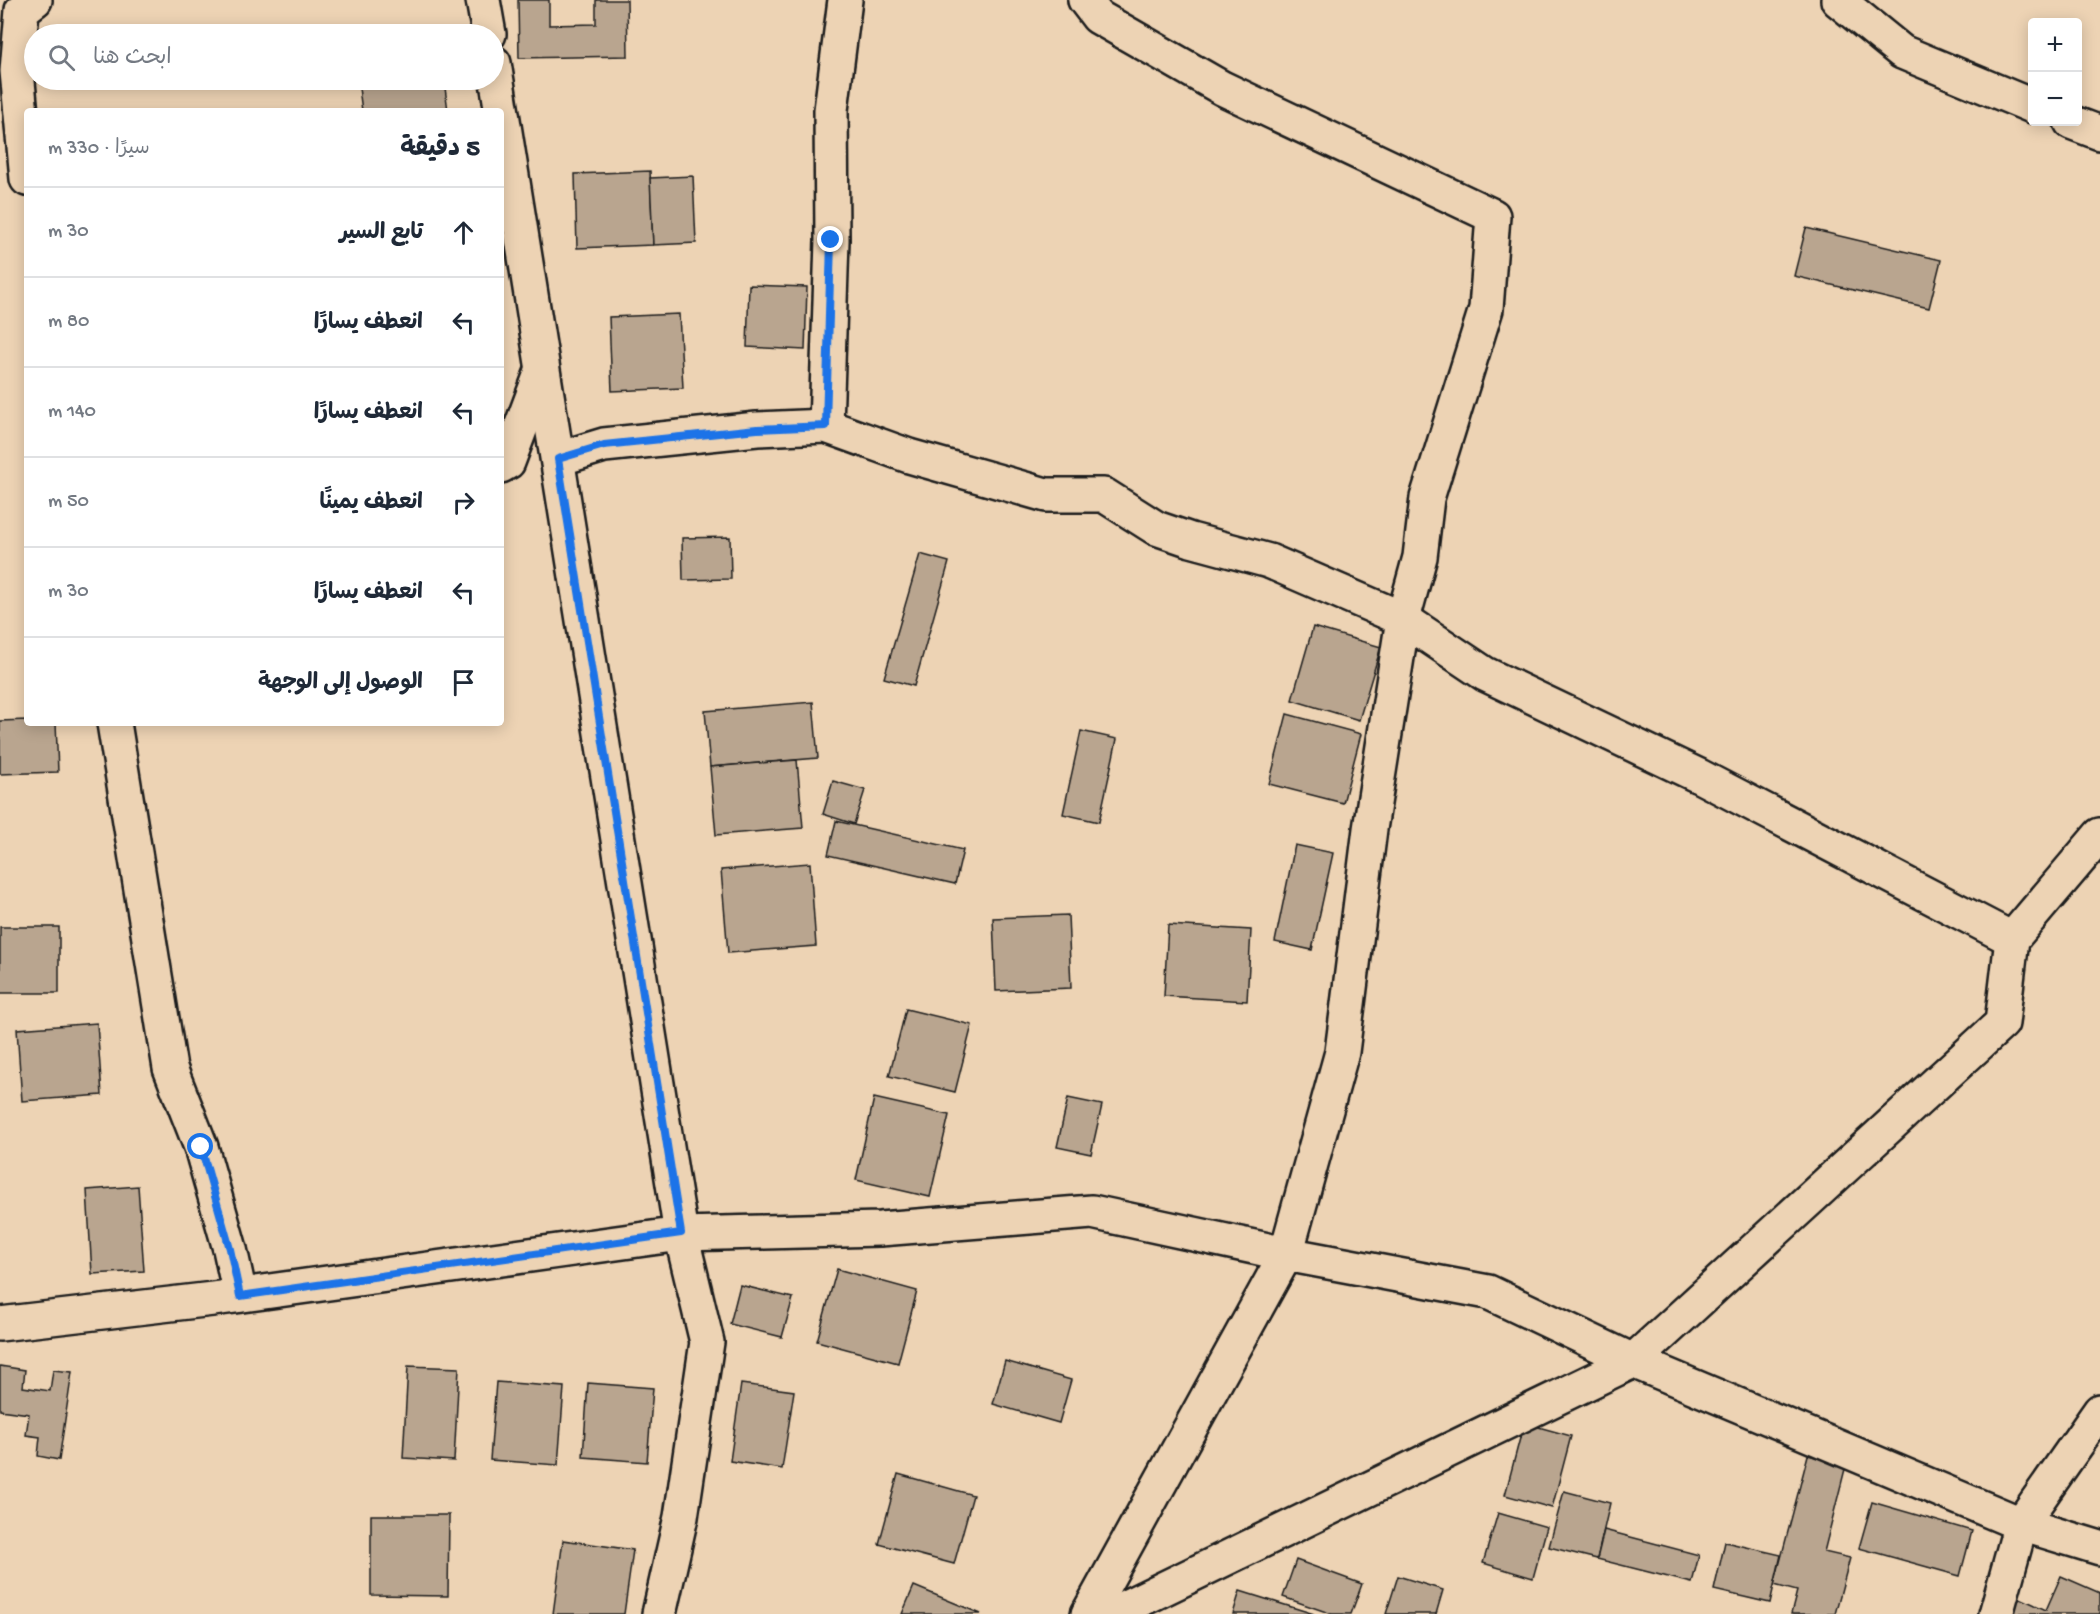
<!DOCTYPE html>
<html lang="ar">
<meta charset="utf-8">
<style>
body{margin:0;font-family:"Gochi Hand","Playpen Sans Arabic",sans-serif;background:#f2f2f3;color:#1f2937;direction:rtl}
.controls{position:absolute;right:18px;top:18px;display:grid;overflow:hidden;border-radius:6px;box-shadow:0 3px 15px #0003}
.controls button{width:54px;height:54px;display:grid;place-items:center;padding:0;border:0;border-bottom:2px solid #e0e1e3;background:#fff;color:#1f2937;font:30px sans-serif}
.stop{position:absolute;width:18px;height:18px;margin:-14px;border:4px solid #1a73e8;border-radius:50%;background:#fff}
.stop.end{background:#1a73e8;border-color:#fff;box-shadow:0 2px 6px #0008}
.list{margin:0;padding:0;list-style:none}
h2{display:flex;justify-content:space-between;align-items:center;height:78px;margin:0;padding:0 24px;font-size:26px}
h2 small{font-size:20px;font-weight:400;color:#747a83}
.list li{display:grid;grid-template-columns:39px 1fr auto;gap:18px;align-items:center;box-sizing:border-box;height:90px;padding:0 24px;border-top:2px solid #e0e1e3}
.list b{display:block;font-size:22px;white-space:nowrap}
.list em{font-size:20px;font-style:normal;color:#747a83}
.icon{flex:none;width:33px;height:33px;fill:none;stroke:currentColor;stroke-width:2;stroke-linecap:round;stroke-linejoin:round}
.map{position:relative;flex:none;width:2100px;height:1614px;overflow:hidden;direction:ltr}
.search{position:absolute;background:#fff;box-shadow:0 3px 15px #0003;left:24px;top:24px;width:480px;height:66px;display:flex;align-items:center;gap:15px;box-sizing:border-box;padding:0 21px;border-radius:33px;color:#747a83;font-size:22px}
.panel{position:absolute;background:#fff;box-shadow:0 3px 15px #0003;left:24px;top:108px;width:480px;height:618px;border-radius:6px;direction:rtl}
.map>svg:first-child{display:block}
.building{fill:#b9a58f;stroke:#1c1c1c;stroke-width:1.5}
.lines{fill:none;stroke-linecap:round;stroke-linejoin:round}
.minor-casing{stroke:#1c1c1c;stroke-width:38}
.minor{stroke:#edd3b4;stroke-width:33}
.route{stroke:#1a73e8;stroke-width:8}
</style>
<div class="map">
<svg width="2100" height="1614" viewBox="0 0 2100 1614">
<rect width="100%" height="100%" fill="#edd3b4"/>
<filter id="ink" filterUnits="userSpaceOnUse"><feTurbulence type="fractalNoise" baseFrequency=".0167" numOctaves="2"/><feDisplacementMap in="SourceGraphic" scale="12" xChannelSelector="R" yChannelSelector="G"/><feConvolveMatrix kernelMatrix="1 2 1 2 8 2 1 2 1" color-interpolation-filters="sRGB"/></filter>
<g filter="url(#ink)">
<g class="building">
<polygon points="518,0 549,0 549,25 596,24 596,0 627,0 628,56 519,58"/>
<polygon points="358,80 444,80 448,111 362,111"/>
<polygon points="650,171 653,245 577,248 575,174"/>
<polygon points="693,176 696,243 653,245 650,178"/>
<polygon points="1806,228 1941,260 1929,308 1794,276"/>
<polygon points="749,285 807,287 805,350 747,347"/>
<polygon points="679,314 683,388 612,391 609,317"/>
<polygon points="730,537 731,579 683,580 682,538"/>
<polygon points="920,554 949,562 914,686 884,678"/>
<polygon points="1313,627 1381,647 1359,720 1292,700"/>
<polygon points="813,702 818,758 710,767 705,711"/>
<polygon points="1287,714 1361,734 1343,803 1269,784"/>
<polygon points="27,720 27,723 56,723 58,772 0,774 0,721"/>
<polygon points="1081,731 1117,739 1099,822 1063,814"/>
<polygon points="797,760 803,828 716,835 710,767"/>
<polygon points="833,781 865,790 854,824 823,814"/>
<polygon points="836,821 963,850 955,884 828,855"/>
<polygon points="1295,845 1333,853 1312,950 1275,942"/>
<polygon points="810,863 816,946 728,953 721,870"/>
<polygon points="1068,915 1071,988 996,991 993,918"/>
<polygon points="1168,925 1251,930 1247,1001 1164,996"/>
<rect x="0" y="927" width="59" height="66"/>
<polygon points="906,1009 972,1025 955,1092 889,1076"/>
<polygon points="97,1023 102,1095 22,1101 17,1029"/>
<polygon points="874,1098 949,1115 930,1197 856,1180"/>
<polygon points="1068,1098 1102,1105 1091,1154 1057,1147"/>
<polygon points="138,1186 144,1271 92,1274 87,1190"/>
<polygon points="837,1269 917,1291 898,1363 817,1341"/>
<polygon points="740,1285 793,1298 782,1337 730,1324"/>
<polygon points="1005,1361 1071,1380 1059,1423 993,1404"/>
<polygon points="0,1366 25,1370 23,1387 50,1391 53,1370 72,1372 59,1460 38,1456 40,1437 26,1435 29,1414 0,1410"/>
<polygon points="408,1366 459,1368 454,1461 403,1458"/>
<polygon points="496,1382 564,1387 558,1465 490,1460"/>
<polygon points="588,1383 653,1388 647,1462 583,1457"/>
<polygon points="741,1384 794,1391 782,1469 730,1461"/>
<polygon points="1524,1423 1571,1436 1552,1508 1505,1495"/>
<polygon points="1808,1455 1846,1465 1824,1552 1850,1558 1835,1614 1791,1614 1797,1591 1774,1585"/>
<polygon points="898,1474 973,1495 954,1564 879,1544"/>
<polygon points="1564,1491 1610,1503 1597,1559 1549,1547"/>
<polygon points="1872,1502 1972,1531 1960,1576 1859,1548"/>
<polygon points="1498,1513 1547,1527 1533,1578 1483,1563"/>
<polygon points="371,1515 449,1515 448,1596 371,1595"/>
<polygon points="1604,1530 1699,1555 1692,1583 1597,1559"/>
<polygon points="563,1540 633,1550 624,1614 553,1614"/>
<polygon points="1725,1542 1781,1555 1770,1603 1714,1590"/>
<polygon points="1296,1560 1362,1584 1351,1614 1332,1614 1283,1597"/>
<polygon points="1398,1576 1443,1590 1436,1614 1386,1614"/>
<polygon points="2061,1576 2100,1593 2100,1614 2010,1614 2018,1597 2046,1610"/>
<polygon points="914,1586 981,1614 902,1614"/>
<polygon points="1240,1591 1314,1614 1233,1614"/>
</g>
<g class="lines">
<defs>
<g id="minor">
<polyline points="483,0 489,34"/>
<polyline points="1085,0 1098,17 1222,88 1493,216 1486,309 1427,498 1420,557 1403,619 1485,674 1699,776 2012,939"/>
<polyline points="1838,0 1902,52 2032,106"/>
<polyline points="494,63 681,1234 707,1342 681,1517 659,1614"/>
<polyline points="2071,122 2100,133"/>
<polyline points="27,179 17,71 22,10 35,0"/>
<polyline points="826,426 832,240 831,110 845,0"/>
<polyline points="558,459 604,445 757,429 826,426 909,456 1046,495 1104,495 1156,528 1191,540 1269,561 1403,619 1370,829 1342,1052 1286,1254 1088,1614"/>
<polyline points="501,466 508,462 542,371"/>
<polyline points="114,723 170,1068 201,1147 230,1249 240,1295"/>
<polyline points="2100,835 2012,939 2002,1023 1633,1361 2021,1524 2100,1548"/>
<polyline points="0,1324 213,1299 681,1234 880,1229 1092,1212 1286,1254 1488,1292 1633,1361"/>
<polyline points="1111,1614 1633,1361"/>
<polyline points="1996,1614 2021,1524 2100,1411"/>
</g>
</defs>
<use href="#minor" class="minor-casing"/>
<use href="#minor" class="minor"/>
</g>
</g>
<g class="lines" filter="url(#ink)">
<polyline class="route" points="201,1147 230,1249 240,1296 681,1233 558,459 604,445 757,429 826,426 831,240"/>
</g>
</svg>
<div class="controls">
<button>+</button>
<button>−</button>
</div>
<div class="stop" style="left:201px;top:1147px"></div>
<div class="stop end" style="left:831px;top:240px"></div>
<div class="search"><svg class="icon" aria-label="search" viewBox="0 0 24 24"><circle cx="10" cy="10" r="6"/><path d="M15 15l6 6"/></svg>ابحث هنا</div>
<section class="panel">
<h2>5 دقيقة<small>سيرًا · 330 m</small></h2>
<ul class="list">
<li><svg class="icon" aria-label="ahead" viewBox="0 0 24 24"><path d="M12 20V5M6 11l6-6 6 6"/></svg><div><b>تابع السير</b></div><em>30 m</em></li>
<li><svg class="icon" aria-label="left" viewBox="0 0 24 24"><path d="M17 20v-9H6M10 6l-5 5 5 5"/></svg><div><b>انعطف يسارًا</b></div><em>80 m</em></li>
<li><svg class="icon" aria-label="left" viewBox="0 0 24 24"><path d="M17 20v-9H6M10 6l-5 5 5 5"/></svg><div><b>انعطف يسارًا</b></div><em>140 m</em></li>
<li><svg class="icon" aria-label="right" viewBox="0 0 24 24"><path d="M7 20v-9h11M14 6l5 5-5 5"/></svg><div><b>انعطف يمينًا</b></div><em>50 m</em></li>
<li><svg class="icon" aria-label="left" viewBox="0 0 24 24"><path d="M17 20v-9H6M10 6l-5 5 5 5"/></svg><div><b>انعطف يسارًا</b></div><em>30 m</em></li>
<li><svg class="icon" aria-label="arrive" viewBox="0 0 24 24"><path d="M6 21V4h12l-3 4 3 4H6"/></svg><div><b>الوصول إلى الوجهة</b></div></li>
</ul>
</section>
</div>
